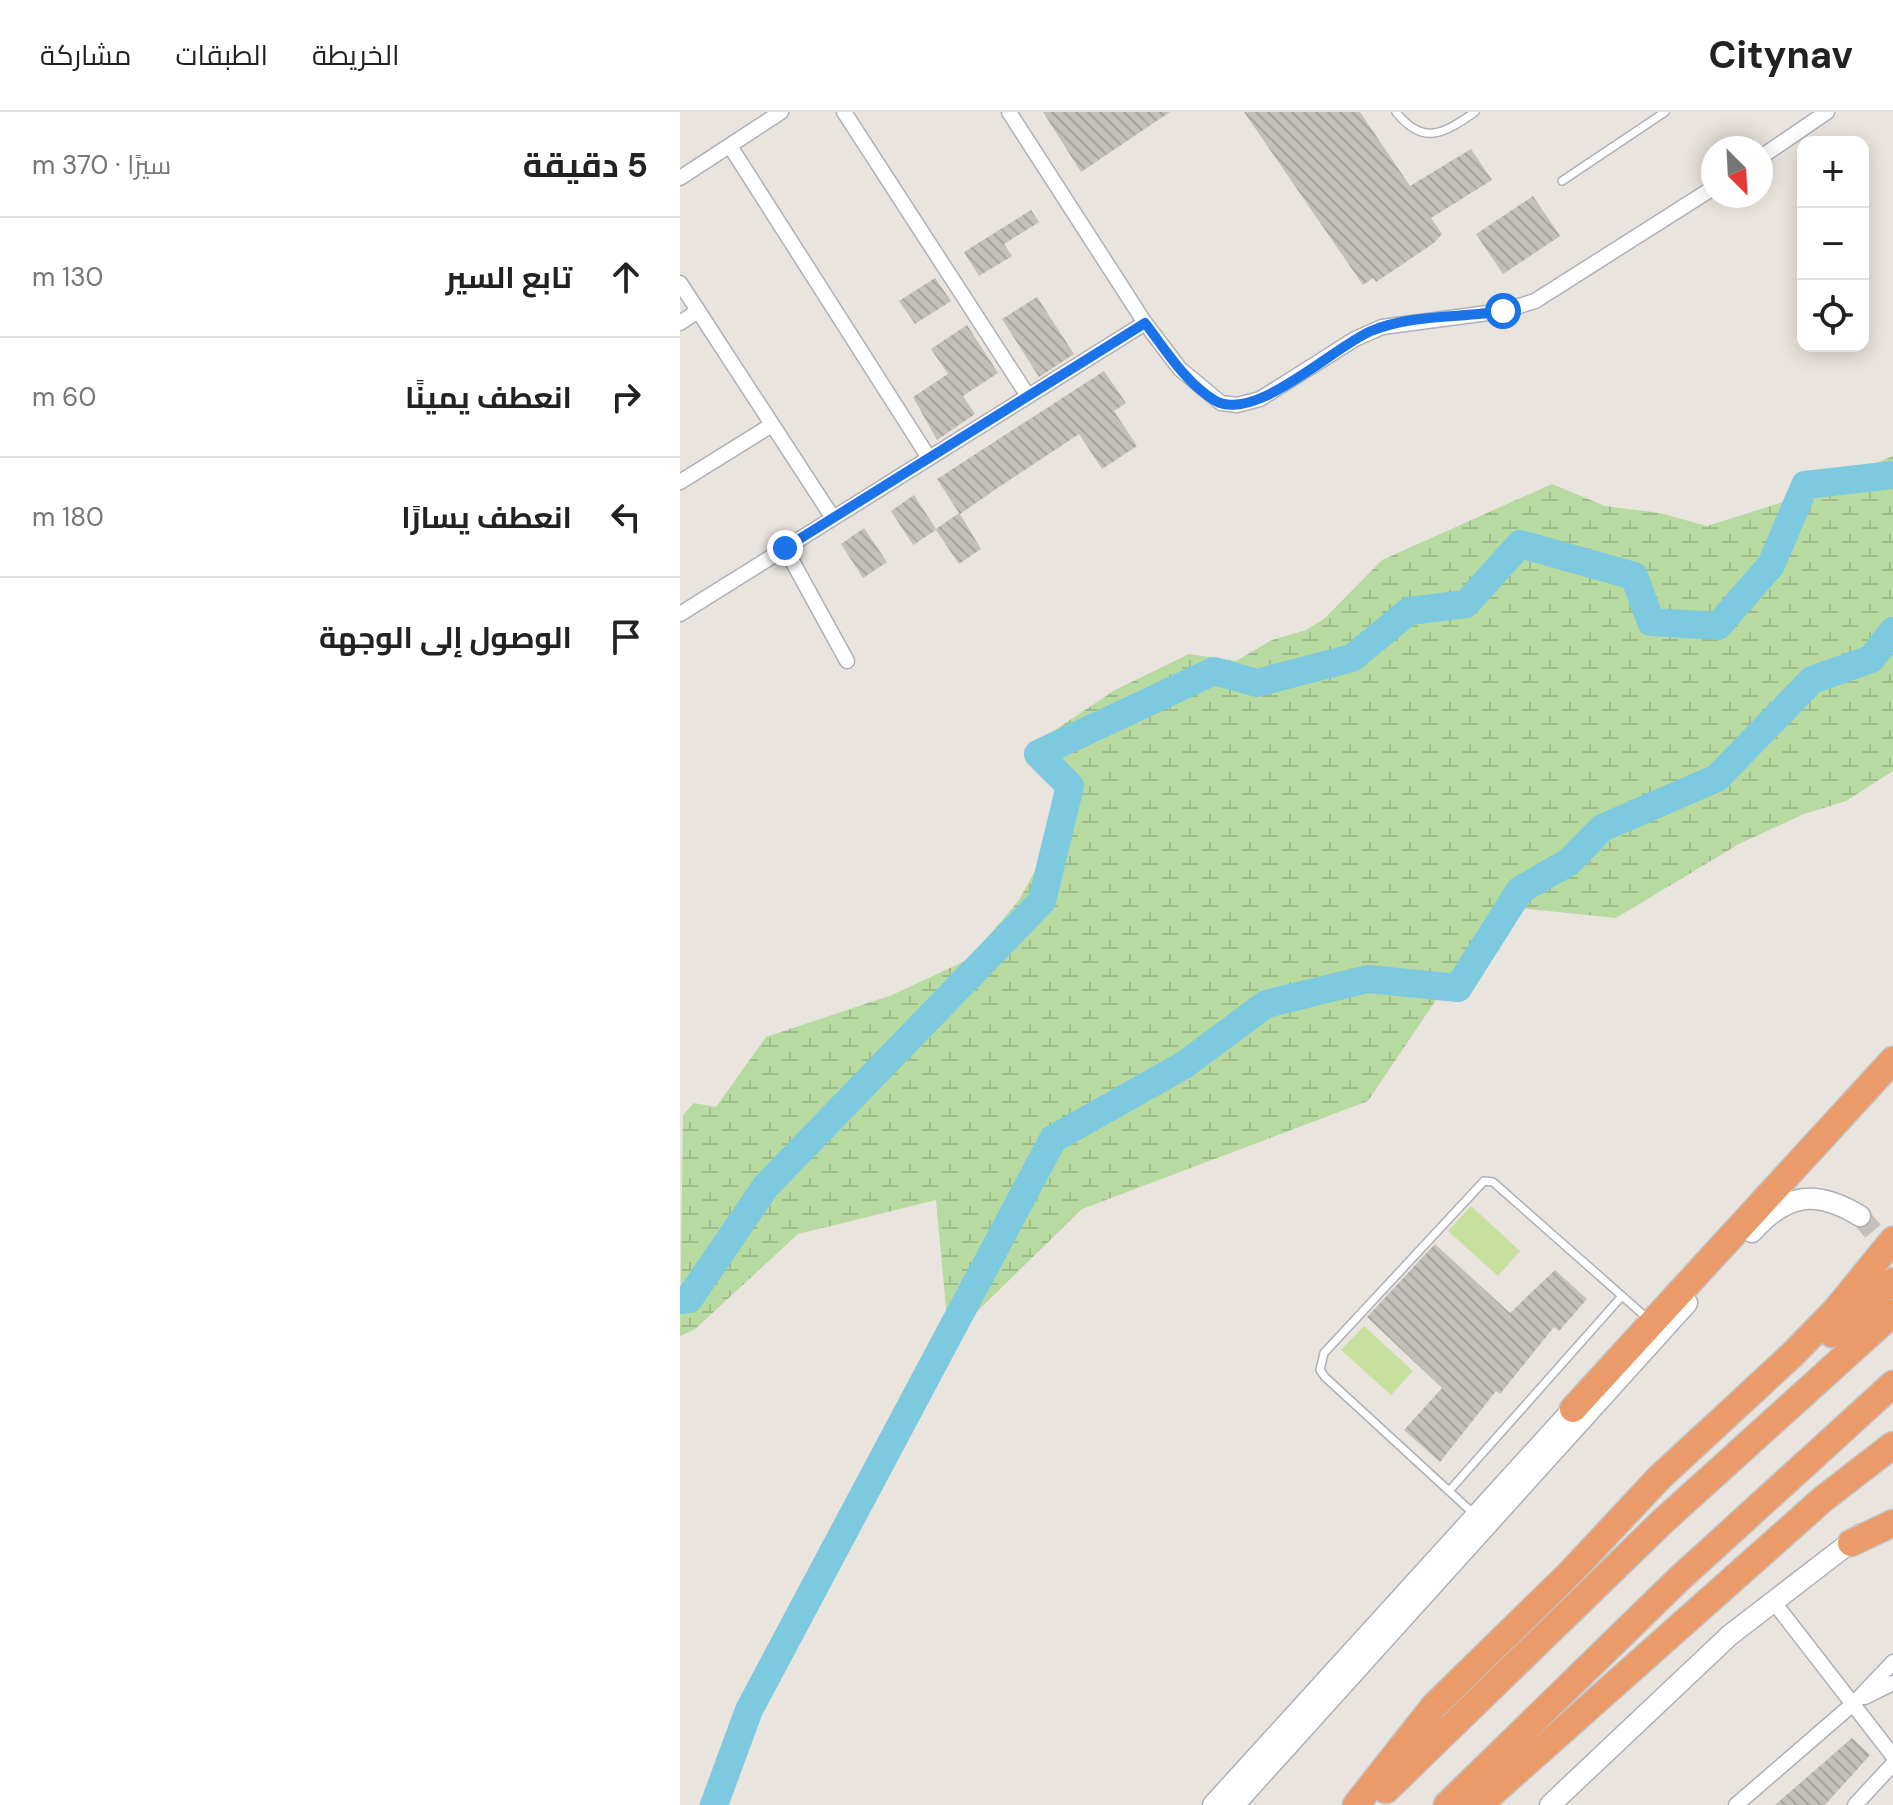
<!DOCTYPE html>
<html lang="ar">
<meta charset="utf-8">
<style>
body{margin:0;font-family:"DM Sans",Cairo,sans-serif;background:#f6f6f6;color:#222;direction:rtl}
.controls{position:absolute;right:24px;top:24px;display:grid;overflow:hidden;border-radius:16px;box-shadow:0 4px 20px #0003}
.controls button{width:72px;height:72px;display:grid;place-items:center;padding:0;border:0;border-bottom:2px solid #e0e0e0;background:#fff;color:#222;font:40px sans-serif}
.compass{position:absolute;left:1021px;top:24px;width:72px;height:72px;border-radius:50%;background:#fff;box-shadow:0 4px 20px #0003;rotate:156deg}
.stop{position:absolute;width:24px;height:24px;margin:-18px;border:6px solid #1a73e8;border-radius:50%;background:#fff}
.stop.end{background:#1a73e8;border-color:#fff;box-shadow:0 2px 8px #0008}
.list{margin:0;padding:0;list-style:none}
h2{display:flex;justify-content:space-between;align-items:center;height:104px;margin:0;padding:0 32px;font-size:34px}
h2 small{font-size:26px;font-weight:400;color:#767676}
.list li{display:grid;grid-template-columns:52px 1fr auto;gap:24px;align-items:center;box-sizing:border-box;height:120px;padding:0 32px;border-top:2px solid #e0e0e0}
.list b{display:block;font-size:30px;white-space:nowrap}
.list em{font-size:26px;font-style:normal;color:#767676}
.icon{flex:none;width:44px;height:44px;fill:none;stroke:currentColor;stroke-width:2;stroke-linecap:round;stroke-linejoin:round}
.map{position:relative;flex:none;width:1213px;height:1693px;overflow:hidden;direction:ltr}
header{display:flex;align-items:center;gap:48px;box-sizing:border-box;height:112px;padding:0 40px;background:#fff;border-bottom:2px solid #e0e0e0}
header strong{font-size:38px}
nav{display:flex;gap:44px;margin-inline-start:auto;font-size:28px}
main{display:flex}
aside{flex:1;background:#fff}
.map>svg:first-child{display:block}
.wetland{fill:url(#wetland-marsh)}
.pitch{fill:#c7e09e}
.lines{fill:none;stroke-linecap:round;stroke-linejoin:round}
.river{stroke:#7dc9df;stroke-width:28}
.building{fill:url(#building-back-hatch)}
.secondary-tunnel{stroke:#c4bfba;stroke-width:20;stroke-dasharray:20 10;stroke-linecap:butt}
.lane-casing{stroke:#aeb0b9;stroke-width:10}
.street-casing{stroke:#aeb0b9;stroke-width:17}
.secondary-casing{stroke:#aeb0b9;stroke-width:23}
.highway-casing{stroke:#c3c3c3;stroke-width:29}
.lane{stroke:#fff;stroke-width:7}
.street{stroke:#fff;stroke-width:14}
.secondary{stroke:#fff;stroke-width:20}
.highway{stroke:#ea9b69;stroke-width:26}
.route{stroke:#1a73e8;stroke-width:10}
</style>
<header>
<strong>Citynav</strong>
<nav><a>الخريطة</a><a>الطبقات</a><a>مشاركة</a></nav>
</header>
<main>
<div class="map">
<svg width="1213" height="1693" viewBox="0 0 1213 1693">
<defs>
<pattern id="wetland-marsh" width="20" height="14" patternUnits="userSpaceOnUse" patternTransform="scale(2)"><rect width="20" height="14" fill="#b7daa1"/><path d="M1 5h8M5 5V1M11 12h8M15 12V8" fill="none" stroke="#9ebb8b"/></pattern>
<pattern id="building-back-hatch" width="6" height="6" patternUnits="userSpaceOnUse" patternTransform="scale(2)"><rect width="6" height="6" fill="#c3bfb9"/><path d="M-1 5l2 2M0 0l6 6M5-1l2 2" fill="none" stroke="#a8a49f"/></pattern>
</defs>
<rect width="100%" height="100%" fill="#eae4de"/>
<polygon class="wetland" points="1213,344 1213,659 1166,689 1124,702 1059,732 936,806 819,794 688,989 402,1097 269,1227 256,1088 118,1122 14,1218 0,1224 3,1003 14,991 36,995 86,925 212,883 289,847 339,788 385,704 366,624 435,578 509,542 556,549 592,528 626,518 644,507 702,448 872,372 925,394 980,401 1027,414 1100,391"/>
<g class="pitch">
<polygon points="791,1094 840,1139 818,1164 768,1119"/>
<polygon points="684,1214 733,1259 711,1283 661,1238"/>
</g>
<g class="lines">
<g class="river">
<polyline points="0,1188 9,1187 86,1074 362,789 390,674 358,642 534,559 577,571 672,546 729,499 786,492 840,432 954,464 971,510 1038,514 1091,453 1125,373 1213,363"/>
<polyline points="34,1693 69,1598 373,1027 504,953 586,892 688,867 778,876 840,778 889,750 922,716 1037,666 1132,568 1191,547 1213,519"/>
</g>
</g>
<g class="building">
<polygon points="363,0 490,0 401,60"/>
<polygon points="564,0 680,0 730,74 791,37 812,68 751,106 762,122 754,131 696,170 693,166 683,173"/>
<polygon points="853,84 880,124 823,162 796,122"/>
<polygon points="351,98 359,110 324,132 332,144 299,164 284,140"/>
<polygon points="255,166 271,189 235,212 219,189"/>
<polygon points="357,185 394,242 359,265 322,207"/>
<polygon points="287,213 318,261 283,284 295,302 257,328 233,285 268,262 251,237"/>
<polygon points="424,259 446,291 434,299 457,334 422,357 399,322 316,377 280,402 301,437 279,452 256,418 233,433 211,399 234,383 256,417 279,401 257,367"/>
<polygon points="184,416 207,450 183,466 161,432"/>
<polygon points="755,1132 830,1201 875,1158 907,1187 879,1219 874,1215 820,1282 816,1279 760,1350 724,1318 762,1276 687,1205"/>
<polygon points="1172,1626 1190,1643 1145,1693 1095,1693"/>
</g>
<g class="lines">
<polyline class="secondary-tunnel" points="1180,1104 1213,1143"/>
<defs>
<g id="lane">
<path d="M716,0c27,34 47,22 79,0"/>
<polyline points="882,69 985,0"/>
<polyline points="769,1379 942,1184"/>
<polyline points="794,1402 645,1265 640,1258 644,1241 804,1069 813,1070 967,1206"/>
</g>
<g id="street">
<polyline points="164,0 348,284"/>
<polyline points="329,0 465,211 500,257 541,291 557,293 580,287 675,227 702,215 823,199 855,189 1033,76"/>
<polyline points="50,34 249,346"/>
<polyline points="1081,45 1147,0"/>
<polyline points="0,66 101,0"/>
<polyline points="0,171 153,406"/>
<polyline points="0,211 18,199"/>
<polyline points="0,370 90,314"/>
<polyline points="105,436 167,549"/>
<polyline points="0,502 465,211"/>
<polyline points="1093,1489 1213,1644"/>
<polyline points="1185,1585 1213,1571"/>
<polyline points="1056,1693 1174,1591 1213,1550"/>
<polyline points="1175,1693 1213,1652"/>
</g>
<g id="secondary">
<path d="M1072,1120c35,-39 64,-43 108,-16"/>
<polyline points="533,1693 893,1297"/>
<polyline points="554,1693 1007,1191"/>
<polyline points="870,1693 1050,1523 1180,1423"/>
</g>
<g id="highway">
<polyline points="1152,1222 1213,1169"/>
<polyline points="893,1297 1213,948"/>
<polyline points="1171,1431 1213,1411"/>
<polyline points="706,1678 982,1410 1213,1201"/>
<polyline points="676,1693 754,1594 892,1459 979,1366 1113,1242 1155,1199 1213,1128"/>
<polyline points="767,1693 999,1467 1213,1272"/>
<polyline points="799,1693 1143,1387 1213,1333"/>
</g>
</defs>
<use href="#lane" class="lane-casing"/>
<use href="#street" class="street-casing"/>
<use href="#secondary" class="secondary-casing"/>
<use href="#highway" class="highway-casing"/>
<use href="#lane" class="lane"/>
<use href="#street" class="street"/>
<use href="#secondary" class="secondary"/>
<use href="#highway" class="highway"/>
</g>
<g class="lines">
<path class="route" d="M105,436l360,-225c20,26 40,59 69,77 40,25 119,-53 157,-69 40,-17 90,-13 132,-20"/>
</g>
</svg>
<div class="controls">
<button>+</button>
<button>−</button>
<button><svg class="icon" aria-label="locate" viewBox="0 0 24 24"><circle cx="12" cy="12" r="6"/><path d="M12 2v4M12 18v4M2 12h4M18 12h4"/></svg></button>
</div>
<svg class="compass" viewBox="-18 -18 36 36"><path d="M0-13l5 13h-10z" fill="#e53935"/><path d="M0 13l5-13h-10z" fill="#767676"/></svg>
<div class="stop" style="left:823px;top:199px"></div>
<div class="stop end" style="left:105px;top:436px"></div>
</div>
<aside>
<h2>5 دقيقة<small>سيرًا · 370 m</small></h2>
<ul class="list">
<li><svg class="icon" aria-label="ahead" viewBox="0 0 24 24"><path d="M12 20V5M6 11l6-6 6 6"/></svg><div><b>تابع السير</b></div><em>130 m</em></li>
<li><svg class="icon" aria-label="right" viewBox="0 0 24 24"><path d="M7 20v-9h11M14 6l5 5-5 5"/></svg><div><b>انعطف يمينًا</b></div><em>60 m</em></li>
<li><svg class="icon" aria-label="left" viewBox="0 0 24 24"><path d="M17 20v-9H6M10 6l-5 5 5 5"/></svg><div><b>انعطف يسارًا</b></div><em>180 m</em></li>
<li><svg class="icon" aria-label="arrive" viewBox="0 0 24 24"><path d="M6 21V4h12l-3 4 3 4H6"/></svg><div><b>الوصول إلى الوجهة</b></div></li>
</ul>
</aside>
</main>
